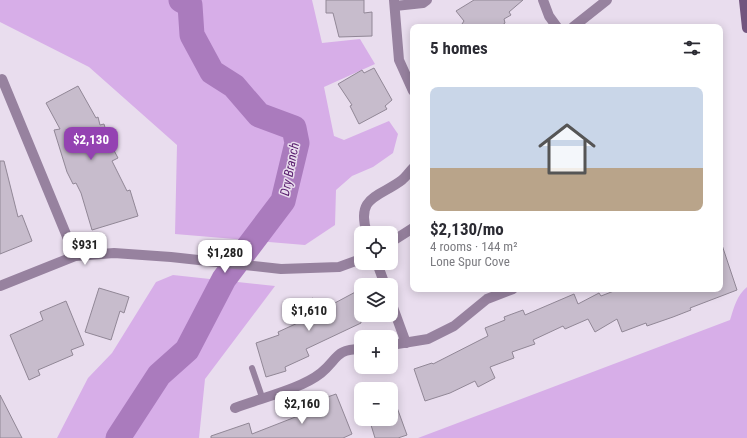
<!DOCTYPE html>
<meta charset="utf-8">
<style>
body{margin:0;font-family:"Roboto Condensed",sans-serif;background:#f7f7f7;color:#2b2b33;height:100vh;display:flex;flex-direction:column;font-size:15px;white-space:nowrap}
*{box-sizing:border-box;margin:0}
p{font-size:13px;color:#7c7c81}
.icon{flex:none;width:22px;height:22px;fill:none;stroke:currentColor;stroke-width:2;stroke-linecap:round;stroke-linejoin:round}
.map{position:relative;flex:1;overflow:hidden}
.side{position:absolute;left:410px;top:24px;width:313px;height:268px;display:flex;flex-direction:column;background:#fff;border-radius:8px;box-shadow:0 2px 10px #0003}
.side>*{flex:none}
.buttons{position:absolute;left:354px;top:226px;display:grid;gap:8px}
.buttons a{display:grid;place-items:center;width:44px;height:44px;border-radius:8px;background:#fff;box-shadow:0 2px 10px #0003;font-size:20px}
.price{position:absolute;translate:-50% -34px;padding:0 9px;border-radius:8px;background:#fff;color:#222;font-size:13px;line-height:26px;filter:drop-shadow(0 1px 2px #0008)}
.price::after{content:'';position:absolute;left:50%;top:24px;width:12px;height:9px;margin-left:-6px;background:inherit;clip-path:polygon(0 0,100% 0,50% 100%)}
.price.active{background:#9442b2;color:#fff}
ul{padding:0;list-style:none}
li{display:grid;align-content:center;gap:8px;height:212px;padding:0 20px}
li span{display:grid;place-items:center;height:124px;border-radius:8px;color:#555}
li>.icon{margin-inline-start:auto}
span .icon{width:72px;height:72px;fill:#fffc;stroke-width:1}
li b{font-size:17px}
h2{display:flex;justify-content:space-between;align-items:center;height:48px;padding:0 20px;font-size:17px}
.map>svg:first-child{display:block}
</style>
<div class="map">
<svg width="747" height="438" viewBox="0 0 747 438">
<rect width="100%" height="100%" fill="#e9ddee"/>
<g fill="#d7aee8">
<polygon points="0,0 312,0 322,43 360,39 375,64 324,87 334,136 344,140 389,121 398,134 393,153 373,167 352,176 336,190 335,225 305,245 175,234 177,145 89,67 0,22"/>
<polygon points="173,275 275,286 205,379 199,438 57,438 88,378 112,353 156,282"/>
<path d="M747,287V438H418L730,320C734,307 737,295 747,287Z"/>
</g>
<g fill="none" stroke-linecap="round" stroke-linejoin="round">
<polyline stroke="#aa7bbd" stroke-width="25" points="118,438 159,375 187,350 224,279 283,201 297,143 294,128 259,115 234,86 212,72 192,35 190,5 181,0"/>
</g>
<g fill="#c7bccc" stroke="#918796">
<polygon points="326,0 364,0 364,13 372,12 372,36 339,37 333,13 326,13"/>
<polygon points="474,0 523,0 509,12 511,15 504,19 505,23 500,27 460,27 464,21 456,11"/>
<polygon points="374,68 392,100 385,106 387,109 359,124 350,106 352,105 338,84 362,70 364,73"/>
<polygon points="78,86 96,118 98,117 100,125 104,124 109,141 118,158 112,161 127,191 130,190 138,216 92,230 81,193 76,183 73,184 67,172 54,130 60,129 46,103"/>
<polygon points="0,161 4,161 18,217 22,215 32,241 0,254"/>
<polygon points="720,245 722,245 737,290 690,308 691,310 673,317 647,326 646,323 622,332 617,319 595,332 588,319 565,329 563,326 533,340 535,344 512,352 514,358 490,367 495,378 478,387 475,381 450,393 425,401 414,369 432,363 433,364 488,336 485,328 505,320 504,317 523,310 525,315 574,294 578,304 599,293 601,296 619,289 720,289"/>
<polygon points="99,288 129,297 124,313 120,311 111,340 85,332"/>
<polygon points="361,289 361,323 306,349 309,356 285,367 286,371 266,377 256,343 279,335 278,332 302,321 296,306 313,298 318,312"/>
<polygon points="66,301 84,345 71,350 73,355 38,370 40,375 29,380 10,335 43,320 40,312"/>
<polygon points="391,391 407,435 398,438 375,438 371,425 374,424 372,419 391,419"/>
<polygon points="336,394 352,434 343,438 211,438 211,436 249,423 252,434 321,407 319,400"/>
<polygon points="0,395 22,438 0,438"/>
</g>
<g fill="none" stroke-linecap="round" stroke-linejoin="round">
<polyline stroke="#97829f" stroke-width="6" points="252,368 262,397"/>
<g stroke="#97829f" stroke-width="10">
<polyline points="394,0 399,60 413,91"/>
<polyline points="543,0 549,16 557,27"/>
<polyline points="395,6 423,3 427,0"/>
<polyline points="573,27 607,0"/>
<polyline points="2,79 75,256"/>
<path d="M367,233C355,196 380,197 402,180C406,177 409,172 413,168"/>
<polyline points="391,242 413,228"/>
<polyline points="377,263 385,285"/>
<polyline points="0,286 75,256 114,253 171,257 281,269 339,267 361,259"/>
<polyline points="391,302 406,343"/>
<polyline points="391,345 428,339 454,326 487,299 513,289"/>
<path d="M235,408C261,398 301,389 321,373C338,359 335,349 361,349"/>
</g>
<polyline stroke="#72557e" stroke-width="10" points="744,0 747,28"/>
</g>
<g text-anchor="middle" stroke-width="3" stroke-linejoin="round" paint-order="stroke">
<g font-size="13" font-style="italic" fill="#581d6d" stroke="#e9ddee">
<text transform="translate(289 169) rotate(-79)" y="5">Dry Branch</text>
</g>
</g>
</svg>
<div class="buttons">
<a><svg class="icon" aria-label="locate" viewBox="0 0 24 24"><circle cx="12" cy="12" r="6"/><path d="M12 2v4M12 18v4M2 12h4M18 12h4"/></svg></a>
<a><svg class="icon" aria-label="layers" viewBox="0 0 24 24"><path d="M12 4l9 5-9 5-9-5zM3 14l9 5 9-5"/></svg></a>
<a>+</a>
<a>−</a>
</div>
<b class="price active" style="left:91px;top:161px">$2,130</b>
<b class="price" style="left:85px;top:266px">$931</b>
<b class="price" style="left:225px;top:274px">$1,280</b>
<b class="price" style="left:309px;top:332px">$1,610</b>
<b class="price" style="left:302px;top:425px">$2,160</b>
<section class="side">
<h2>5 homes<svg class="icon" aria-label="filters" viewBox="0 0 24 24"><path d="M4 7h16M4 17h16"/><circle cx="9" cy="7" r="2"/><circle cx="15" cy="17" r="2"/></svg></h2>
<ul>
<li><span style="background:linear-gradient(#c9d6e8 65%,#b9a48a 0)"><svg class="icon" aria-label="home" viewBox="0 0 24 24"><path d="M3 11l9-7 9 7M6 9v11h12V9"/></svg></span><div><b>$2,130/mo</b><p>4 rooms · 144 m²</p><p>Lone Spur Cove</p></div></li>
</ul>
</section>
</div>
